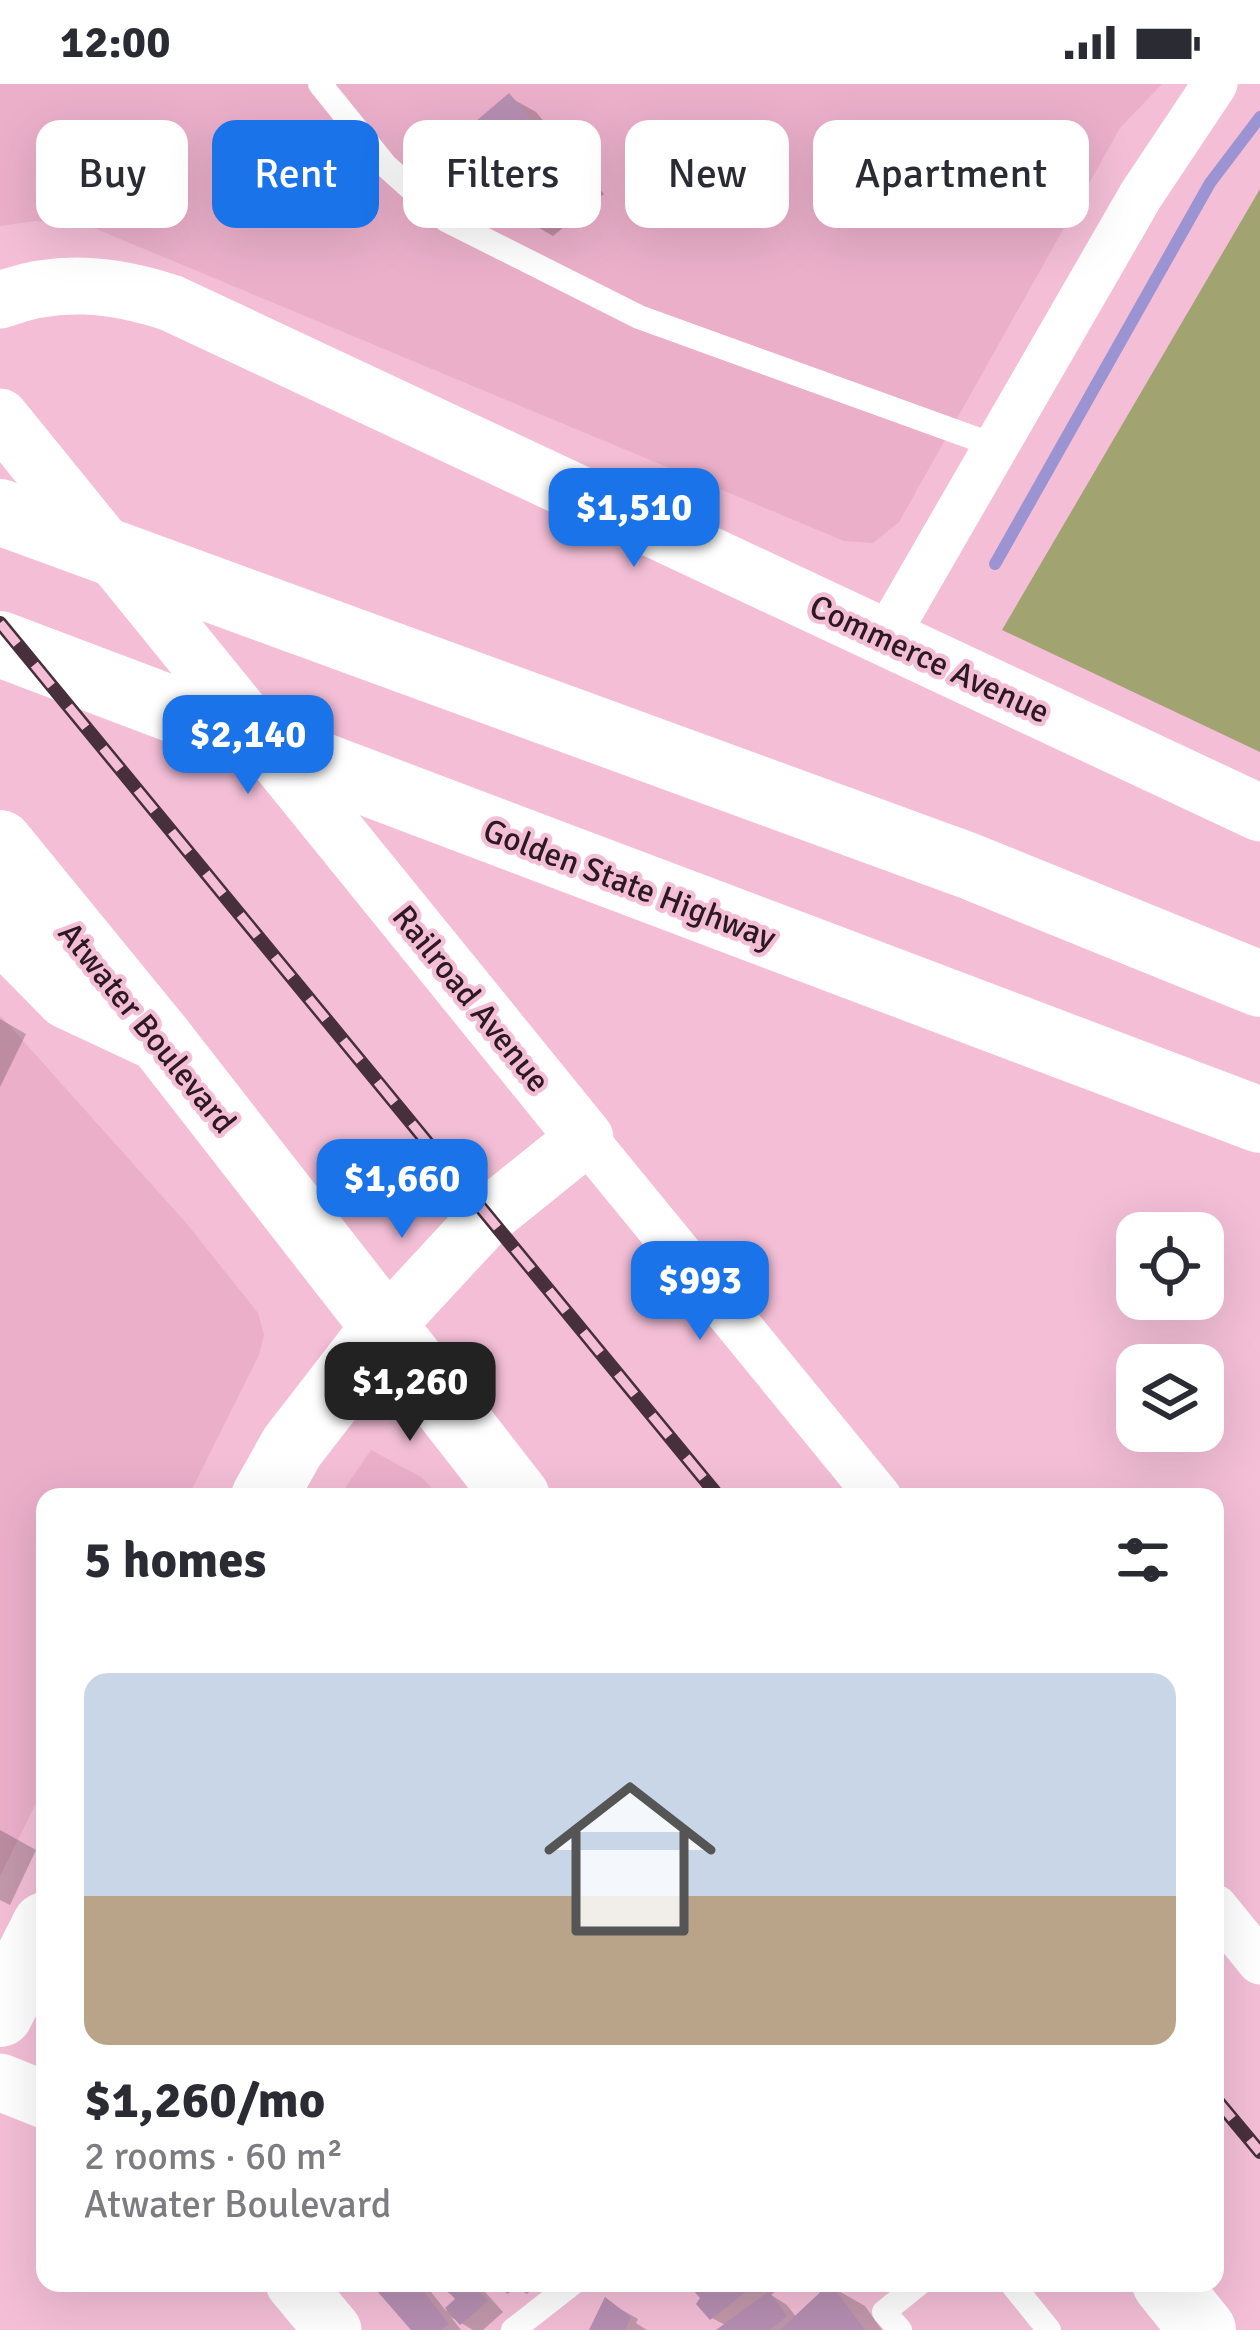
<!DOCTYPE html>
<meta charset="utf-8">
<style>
body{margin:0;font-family:Signika,sans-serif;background:#f7f7f7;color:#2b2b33;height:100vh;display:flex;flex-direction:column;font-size:45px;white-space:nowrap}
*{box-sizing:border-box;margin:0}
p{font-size:39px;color:#7c7c81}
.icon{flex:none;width:66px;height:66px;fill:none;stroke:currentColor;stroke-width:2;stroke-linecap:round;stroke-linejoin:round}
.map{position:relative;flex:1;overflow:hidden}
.side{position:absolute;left:36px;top:1404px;width:1188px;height:804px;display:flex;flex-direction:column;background:#fff;border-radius:24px;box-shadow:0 12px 48px #0002}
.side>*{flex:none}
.banner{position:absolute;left:36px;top:36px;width:1188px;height:108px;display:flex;gap:24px}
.controls{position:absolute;left:1116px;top:1128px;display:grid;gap:24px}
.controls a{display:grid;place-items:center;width:108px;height:108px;border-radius:24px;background:#fff;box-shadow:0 12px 48px #0002;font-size:60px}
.price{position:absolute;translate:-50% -102px;padding:0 27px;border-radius:24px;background:#1a73e8;color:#fff;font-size:39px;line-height:78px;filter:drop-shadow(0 3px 6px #0008)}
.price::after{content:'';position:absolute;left:50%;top:72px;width:36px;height:27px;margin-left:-18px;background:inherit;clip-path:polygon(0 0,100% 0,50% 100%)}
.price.selected{background:#222;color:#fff}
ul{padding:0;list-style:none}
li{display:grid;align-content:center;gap:24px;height:636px;padding:0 48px}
li span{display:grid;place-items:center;height:372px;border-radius:24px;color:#555}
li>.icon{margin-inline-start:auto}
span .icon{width:216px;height:216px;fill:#fffc;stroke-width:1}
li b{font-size:51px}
h2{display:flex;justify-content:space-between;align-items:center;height:144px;padding:0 48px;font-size:51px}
.chip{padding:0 42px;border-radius:24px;background:#fff;box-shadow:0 12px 48px #0002;font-size:42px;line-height:108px}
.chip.selected{background:#1a73e8;color:#fff}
.status{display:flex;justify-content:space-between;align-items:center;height:84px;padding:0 60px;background:#fff;direction:ltr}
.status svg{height:33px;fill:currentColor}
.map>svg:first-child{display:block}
</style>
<div class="status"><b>12:00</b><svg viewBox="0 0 49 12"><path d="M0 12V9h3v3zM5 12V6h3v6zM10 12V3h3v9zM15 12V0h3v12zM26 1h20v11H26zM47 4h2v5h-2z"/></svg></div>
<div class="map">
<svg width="1260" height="2246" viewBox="0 0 1260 2246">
<rect width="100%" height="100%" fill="#f3bed6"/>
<g fill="#ebafca">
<polygon points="0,0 1162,0 1120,44 899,438 873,459 844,457 94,144 36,137 0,142"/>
<polygon points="0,931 187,1140 258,1229 264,1251 259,1271 188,1413 45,1413 45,1701 0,1792"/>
<polygon points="371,1366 421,1393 441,1413 339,1413"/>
</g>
<polygon fill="#a1a370" points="1260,105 1260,668 1002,546"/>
<g fill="#0003">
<polygon points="509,13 536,28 604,110 553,152 527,137"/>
<polygon points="0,935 26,950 0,1003"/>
<polygon points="0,1746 36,1766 10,1821 0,1816"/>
<polygon points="378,2199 424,2199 446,2227 459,2216 434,2199 477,2199 503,2228 483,2246 473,2246 451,2233 461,2246 415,2246"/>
<polygon points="489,2199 539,2199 527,2210 515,2203 508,2210"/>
<polygon points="689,2199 774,2199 779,2205 771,2211 787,2221 797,2234 830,2202 865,2222 882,2246 721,2246 727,2242 712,2234 704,2214"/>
<polygon points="606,2217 638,2235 636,2239 647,2246 592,2246"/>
</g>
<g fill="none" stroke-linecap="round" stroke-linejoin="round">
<polyline stroke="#9c94d2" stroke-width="12" points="995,480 1210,99 1260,33"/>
</g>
<g fill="#b68fb2">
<polygon points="509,9 580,93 525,139 455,55"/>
<polygon points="370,2199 417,2199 449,2240 441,2246 411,2246"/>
<polygon points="441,2199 471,2199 488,2217 460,2241 445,2224 455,2215"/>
<polygon points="699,2199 757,2199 710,2236 696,2220 700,2214 692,2205"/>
<polygon points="830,2199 865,2246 780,2246"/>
<polygon points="769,2207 787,2232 770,2246 716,2246"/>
<polygon points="605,2213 631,2233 625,2246 589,2246"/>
</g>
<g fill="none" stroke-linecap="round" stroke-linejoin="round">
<g stroke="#fff" stroke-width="24">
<polyline points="320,0 386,82 446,136 639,233 996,362"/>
<polyline points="1011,2199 1049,2246"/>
<polyline points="513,2246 573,2199"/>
<polyline points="900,2246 884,2228 920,2199"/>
</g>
<g stroke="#fff" stroke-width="45">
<polyline points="886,553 1141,111 1215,0"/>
<polyline points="585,1054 879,1413"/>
<polyline points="1215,1823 1260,1878"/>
</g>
<g stroke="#fff" stroke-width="57">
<path d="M0,216C58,194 113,200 171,219L1260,729"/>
<polyline points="0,333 585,1054 487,1133 384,1244"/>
<polyline points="0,1998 45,2016"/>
<polyline points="294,2199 333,2246"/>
</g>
<g stroke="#fff" stroke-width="66">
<polyline points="0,759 160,955 517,1413"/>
<polyline points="264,1413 292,1363 384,1244"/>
<polyline points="0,1930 45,1841"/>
<polyline points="1165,2199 1203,2246"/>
</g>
<g stroke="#fff" stroke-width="66">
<polyline points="0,428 969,782 1260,900"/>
<polyline points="0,560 1260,1036"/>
<polyline points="0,843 68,912 160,955"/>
</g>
<g stroke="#47303b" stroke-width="14">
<g id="rail">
<polyline points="0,539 719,1413"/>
<polyline points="1215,2014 1260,2068"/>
</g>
</g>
<use href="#rail" stroke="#f3bed6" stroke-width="9" stroke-dasharray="27" stroke-linecap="butt"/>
</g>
<g text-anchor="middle" stroke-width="9" stroke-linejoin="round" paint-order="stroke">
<g font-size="33" fill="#2c1922" stroke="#f3bed6">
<text transform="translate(930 574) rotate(25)" y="12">Commerce Avenue</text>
<text transform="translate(630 799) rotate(21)" y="12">Golden State Highway</text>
<text transform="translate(472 914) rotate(51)" y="12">Railroad Avenue</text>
<text transform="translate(148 943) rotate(51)" y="12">Atwater Boulevard</text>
</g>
</g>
</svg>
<div class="controls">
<a><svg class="icon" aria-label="locate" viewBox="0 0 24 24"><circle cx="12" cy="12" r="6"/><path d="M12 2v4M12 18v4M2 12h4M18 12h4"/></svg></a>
<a><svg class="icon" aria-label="layers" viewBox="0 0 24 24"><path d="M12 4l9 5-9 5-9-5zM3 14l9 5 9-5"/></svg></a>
</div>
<b class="price" style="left:634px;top:486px">$1,510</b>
<b class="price" style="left:248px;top:713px">$2,140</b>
<b class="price" style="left:402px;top:1157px">$1,660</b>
<b class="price" style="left:700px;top:1259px">$993</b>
<b class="price selected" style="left:410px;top:1360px">$1,260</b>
<div class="banner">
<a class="chip">Buy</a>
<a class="chip selected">Rent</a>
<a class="chip">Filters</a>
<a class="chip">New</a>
<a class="chip">Apartment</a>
</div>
<section class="side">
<h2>5 homes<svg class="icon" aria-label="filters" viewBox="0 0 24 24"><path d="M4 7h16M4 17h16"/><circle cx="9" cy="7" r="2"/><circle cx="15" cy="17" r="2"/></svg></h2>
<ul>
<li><span style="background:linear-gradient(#c9d6e8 60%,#b9a48a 0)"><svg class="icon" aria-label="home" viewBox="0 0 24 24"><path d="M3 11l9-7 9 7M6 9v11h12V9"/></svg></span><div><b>$1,260/mo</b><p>2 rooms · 60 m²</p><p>Atwater Boulevard</p></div></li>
</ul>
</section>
</div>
